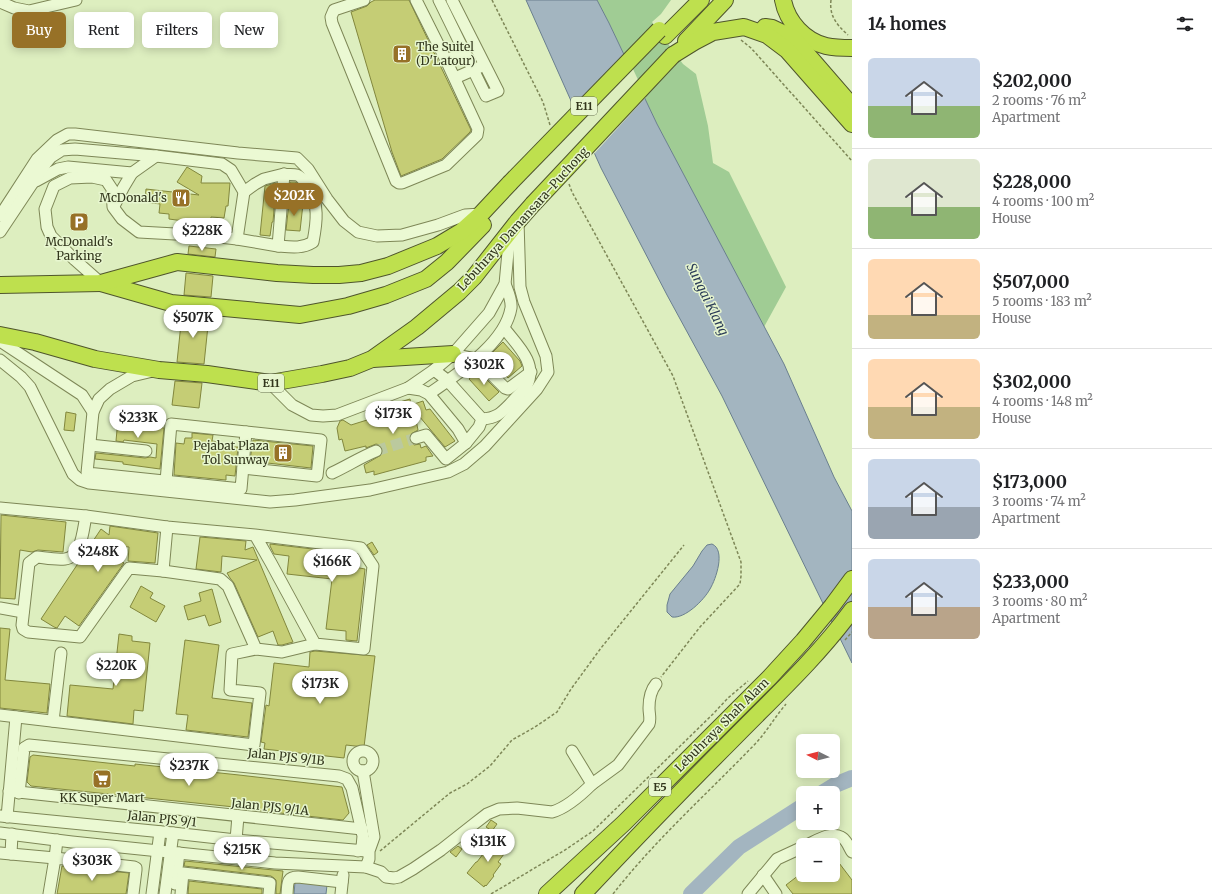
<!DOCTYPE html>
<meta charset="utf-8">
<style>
body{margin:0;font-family:Merriweather,serif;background:#f6f6f6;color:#202124;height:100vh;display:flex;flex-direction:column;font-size:15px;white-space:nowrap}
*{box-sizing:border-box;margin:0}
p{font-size:13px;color:#757577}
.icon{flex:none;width:22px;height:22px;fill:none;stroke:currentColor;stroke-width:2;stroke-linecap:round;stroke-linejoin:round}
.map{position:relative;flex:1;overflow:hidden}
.panel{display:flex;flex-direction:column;background:#fff;width:360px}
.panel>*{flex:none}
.hud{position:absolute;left:12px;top:12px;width:380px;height:36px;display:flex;gap:8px}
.needle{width:26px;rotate:276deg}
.tools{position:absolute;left:796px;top:734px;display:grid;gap:8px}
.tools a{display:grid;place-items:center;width:44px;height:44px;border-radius:6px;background:#fff;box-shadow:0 2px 10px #0003;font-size:20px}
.price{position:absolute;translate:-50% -34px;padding:0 9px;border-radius:14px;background:#fff;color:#222;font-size:13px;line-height:26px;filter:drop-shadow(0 1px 2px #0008)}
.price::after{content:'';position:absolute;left:50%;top:24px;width:12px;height:9px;margin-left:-6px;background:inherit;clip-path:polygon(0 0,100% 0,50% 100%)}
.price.on{background:#977127;color:#fff}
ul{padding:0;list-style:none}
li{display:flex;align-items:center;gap:12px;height:100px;padding:0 16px}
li+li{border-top:1px solid #e0e0e0}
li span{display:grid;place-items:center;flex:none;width:112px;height:80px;border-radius:6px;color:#555}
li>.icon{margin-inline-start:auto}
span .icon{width:48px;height:48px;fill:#fffc;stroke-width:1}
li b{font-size:17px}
h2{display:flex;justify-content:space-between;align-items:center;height:48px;padding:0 16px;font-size:17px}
.pill{padding:0 14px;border-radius:6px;background:#fff;box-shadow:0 2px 10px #0003;font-size:14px;line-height:36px}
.pill.on{background:#977127;color:#fff}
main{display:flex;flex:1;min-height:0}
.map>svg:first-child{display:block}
</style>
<main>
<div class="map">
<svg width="852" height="894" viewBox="0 0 852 894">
<rect width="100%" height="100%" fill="#ddeebf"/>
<polygon fill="#a0cc94" points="597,0 671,0 661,14 652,22 683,64 696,74 708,126 713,163 729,172 786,287 764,327 657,124 609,23"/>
<g fill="#a3b5c0" stroke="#6a7f8e">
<polygon points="526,0 597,0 609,23 657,124 784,364 834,477 852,511 852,663 722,396 667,295 601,168"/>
<path d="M712,544C726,550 716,579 710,589C704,600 685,619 672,617L667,612V605L670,594L693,566L702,551L707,545Z"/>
<polygon points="295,882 327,885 326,894 294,894"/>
</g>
<polygon fill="#ddeebf" points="626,54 646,97 593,155 573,111"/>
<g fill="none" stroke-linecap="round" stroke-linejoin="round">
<g stroke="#a3b5c0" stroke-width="16">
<polyline points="822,793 835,785 852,778"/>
<polyline points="691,894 739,847 803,806"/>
</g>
</g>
<g fill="#c5cd75" stroke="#82873d">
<polygon points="375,0 409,0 471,130 470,132 442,159 401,176 392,152 351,12 367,6 371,2"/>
<polygon points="187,167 202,176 201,183 230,183 228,206 226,206 224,218 211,217 211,222 198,221 198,223 169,219 169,214 159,213 160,204 145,202 146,189 199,195 177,182"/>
<polygon points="290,182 295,182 297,183 296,188 290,187"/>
<polygon points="275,183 276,184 273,222 272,222 270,236 260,235 265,186"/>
<polygon points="289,203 303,204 300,231 286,230"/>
<polygon points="189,246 216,249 215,257 188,254"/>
<polygon points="186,273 213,276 211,297 184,295"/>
<polygon points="182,314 209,316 204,364 177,362"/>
<polygon points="503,342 520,361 522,366 508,378 489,356"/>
<polygon points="478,371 499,392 489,401 469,379"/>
<polygon points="175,381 202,383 199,408 172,405"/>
<polygon points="410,399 411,405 423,401 426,410 430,409 455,441 445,447 414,410 418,430 411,434 409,437 409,440 414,445 420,444 421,448 426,446 433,456 426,457 426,461 374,475 374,471 366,473 364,465 381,455 383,451 382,448 380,445 376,444 366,448 366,446 345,451 342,439 339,440 337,428 340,421 343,420 351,425 367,420 366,412"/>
<polygon points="134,408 142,408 146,414 150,414 149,422 157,422 156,427 164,428 160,469 123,464 123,462 95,459 96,453 145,458 150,457 156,458 157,444 124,440 123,442 116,441 118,419 125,419 126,410 130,411"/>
<polygon points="66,412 76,414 74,431 64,430"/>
<polygon points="192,433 213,435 212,441 219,442 218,447 232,449 232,447 238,447 235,476 226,475 226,480 174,475 176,443 184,444 185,438 192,438"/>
<polygon points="253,440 313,446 311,468 250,461"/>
<polygon points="1,515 66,522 63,552 38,550 32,552 20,550 15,599 0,598"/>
<polygon points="110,526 158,533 155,563 128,561 129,547 96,544 124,563 79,626 65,616 57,628 54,627 41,619 101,529 109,535"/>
<polygon points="200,537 246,541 245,550 253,547 293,642 282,645 278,645 273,631 258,637 234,583 230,578 227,573 257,560 222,556 221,572 196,569"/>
<polygon points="372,542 378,552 374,555 367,545"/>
<polygon points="270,544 355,554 354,567 365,569 357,641 346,640 346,631 326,629 332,579 287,574 289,556 274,554 270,546"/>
<polygon points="141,586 153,593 150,598 165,606 156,622 130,607"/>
<polygon points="212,589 221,622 209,626 205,615 188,620 184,606 201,601 199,593"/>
<polygon points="0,628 10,629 5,680 50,684 47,713 0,708"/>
<polygon points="119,634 132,636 132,641 150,643 143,711 134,710 133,724 67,716 70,685 113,689"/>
<polygon points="185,640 219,645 212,698 252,703 248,737 186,730 188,715 176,714"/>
<polygon points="315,651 375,656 364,747 346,745 344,758 264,749 265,743 261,742 266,705 269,706 274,663 309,667 310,652"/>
<polygon points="33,755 135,766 135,764 239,775 342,787 349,813 343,820 244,809 244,808 31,786 27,782 30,757"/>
<polygon points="491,820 497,824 492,831 486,827"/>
<polygon points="495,838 508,847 506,850 507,850 498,862 501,864 493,875 494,876 486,886 485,885 484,887 467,873 476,862 477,862"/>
<polygon points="458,846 462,849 456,857 450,852"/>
<polygon points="833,855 852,880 852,894 793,894 786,885 799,875 833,875"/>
<polygon points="185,861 283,871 280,894 276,894 276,880 274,878 271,876 184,866"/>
<polygon points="62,866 129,873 126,894 57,894"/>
<polygon points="189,881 262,889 262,894 188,894"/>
</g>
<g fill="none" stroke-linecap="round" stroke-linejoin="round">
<polyline stroke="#bbc99e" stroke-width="11" stroke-dasharray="11 5.5" stroke-linecap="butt" points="376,451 416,438"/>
<g stroke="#7e8757" stroke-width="13">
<g id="minor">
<polyline points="364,0 334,10 331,17 332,23 396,181 399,183 402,183 446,165 477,135 478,129 446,60 416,0"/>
<polyline points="439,0 486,96 498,91 452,0"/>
<polyline points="0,2 14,8 29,11 76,0"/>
<polyline points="446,60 465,52"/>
<polyline points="455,78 480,67"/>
<polyline points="36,181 58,169 68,167 132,173"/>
<polyline points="114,206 123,188 132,173 156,156"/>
<polyline points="0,216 37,159 57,140 68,134 75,134 238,153 297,158 308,169 327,199 344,221 358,232 377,236 402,235 438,225 465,215 481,214"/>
<polyline points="0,232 46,163 51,157 62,150 75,149 156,156 222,164 231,170 244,192 237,239 211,236 139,232 122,219 113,207 112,189 106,180 92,177 70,178 54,186 45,209 47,227 51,236 75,260 101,283"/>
<polyline points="237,239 278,246 284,174 264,179 255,184 244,192"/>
<path d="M278,246C290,247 302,249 313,242C317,221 319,204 308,186C305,182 302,177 297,175C293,174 288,175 284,174"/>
<polyline points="0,341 82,395 93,412"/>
<polyline points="453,354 476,359 505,388 508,389 531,372"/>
<polyline points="0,360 21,377 30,387 73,474 80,480 89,483 270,502 295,500 370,490 448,472 464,464 485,446 537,389 548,372 546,356 524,302 520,287 518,221"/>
<polyline points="153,371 132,376 110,389 99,399 93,412 87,473 241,489 246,432"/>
<polyline points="270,383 292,405 311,415 323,416 337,415 408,388 434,370 453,354 489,313 505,284 508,252 512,230"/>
<polyline points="408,388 421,390 429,394 458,429 466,443 479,427 482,419 447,380 434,370"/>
<path d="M429,394C457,374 505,344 511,308C512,300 508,292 505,284"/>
<path d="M482,419C498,418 502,412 513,401C517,396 524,390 527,385C538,363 516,344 504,328"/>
<polyline points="416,438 426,435 446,459 466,443"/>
<polyline points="90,445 146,451"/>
<path d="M332,473C347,466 361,457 376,451"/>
<polyline points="166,481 171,424 321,440 317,476 243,468"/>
<polyline points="0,508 86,516 167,527 255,535 361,548 373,566 364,649 315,644 271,563 255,535"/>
<path d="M86,516C83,529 82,557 65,559C56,560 46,558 37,557L29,563L22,625L23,629L28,632L80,637L129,568L163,571L167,527"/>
<polyline points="163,571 220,579 228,586 256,649 282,652 315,644"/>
<polyline points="0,608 23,612"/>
<polyline points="0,715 254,745 260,693 230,690 232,654 256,649"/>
<polyline points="53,721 61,653"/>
<circle cx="363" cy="761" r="10"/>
<polyline points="363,771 374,837 369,851 369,859 366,867"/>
<path d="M592,784L618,765L649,724C651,719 649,714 649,708C649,700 651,690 656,684"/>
<polyline points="9,791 362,829"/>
<polyline points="19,793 24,748 29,745 339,776 347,779 352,788 363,836 362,847 358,851"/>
<polyline points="0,816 173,833 236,840 366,851"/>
<polyline points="7,817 16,717"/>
<path d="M0,833L72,842L275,863L366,867L381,872L386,877L394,878L399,877L413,869L441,850L474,824L487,814L499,809L517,808L552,812C566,808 582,794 592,784L572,751"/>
<polyline points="12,834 11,854 55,858 57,840"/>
<polyline points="236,840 238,816"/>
<path d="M807,845C816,841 831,831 841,837C846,839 849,847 852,852"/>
<polyline points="0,853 11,854"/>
<polyline points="763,875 776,894"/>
<polyline points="175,884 179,853"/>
<polyline points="49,894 55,858 134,867 136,868 136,870 133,894"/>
<polyline points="152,894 160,832"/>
<polyline points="165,894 173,833"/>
<polyline points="181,894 183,873 270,883 269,894"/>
<path d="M287,894C288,884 286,877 298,877L342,882"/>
<polyline points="341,894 343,875"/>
<polyline points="748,894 777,859 803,847"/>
</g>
</g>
<g stroke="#4f552c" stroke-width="18">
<g id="highway">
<path d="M783,0C787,22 805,41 826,46C835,48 843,48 852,48"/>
<polyline points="765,27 772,28 793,38 852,106"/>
<polyline points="665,36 701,0"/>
<polyline points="686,41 725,0"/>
<polyline points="673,55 694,42 713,32 744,27 767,35 787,50 852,124"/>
<polyline points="101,283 171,303 300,315 348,306 386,295 426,279 447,262 483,225"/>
<polyline points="0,285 101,283 177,262 277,273 313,275 339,275 361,273 388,266 437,246 462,231 481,214 510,183"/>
<polyline points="0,335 35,342 95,359 159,370 207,374 270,383 322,374 350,368 372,359 417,327 459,292 474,277 518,221 533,204"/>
<polyline points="373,359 453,354"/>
<polyline points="547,894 624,823 770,677 803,641 832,606 852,579"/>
<path d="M583,894C632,842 681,791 731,741C772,699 817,658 852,610"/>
</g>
</g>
<g stroke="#7e8757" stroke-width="1.5" stroke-dasharray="3 2" stroke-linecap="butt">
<polyline points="492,0 543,102 550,125"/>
<path d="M831,0C829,16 837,25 848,35"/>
<polyline points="741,40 751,48 852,161"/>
<polyline points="569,184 572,192 673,376 741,562 741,576 740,584 700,627 661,677"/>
<polyline points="845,640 852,632"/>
<polyline points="380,851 450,793 467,784 490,766 512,740 535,727 557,712 571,689 601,648 684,545"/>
<polyline points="491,894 565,850 593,831 713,714 728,698 748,681"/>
<path d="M613,894C656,839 708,793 756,743C767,731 775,717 786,704"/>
</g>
<use href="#minor" stroke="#ebf9d3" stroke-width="11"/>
<use href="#highway" stroke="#bee04e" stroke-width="16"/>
<g stroke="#4f552c" stroke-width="18" stroke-linecap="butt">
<g id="highway-bridge">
<polyline points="510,183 659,30"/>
<polyline points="533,204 673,55"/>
</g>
</g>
<use href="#highway-bridge" stroke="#bee04e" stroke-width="16"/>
</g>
<defs>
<g id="building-square" transform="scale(1)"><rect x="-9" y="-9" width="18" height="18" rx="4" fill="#977127" stroke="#e7f6cf"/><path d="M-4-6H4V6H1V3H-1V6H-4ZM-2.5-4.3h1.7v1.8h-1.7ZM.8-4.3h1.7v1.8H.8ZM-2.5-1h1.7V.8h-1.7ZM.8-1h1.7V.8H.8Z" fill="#fff"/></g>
<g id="restaurant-square" transform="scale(1)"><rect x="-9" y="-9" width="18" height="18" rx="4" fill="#977127" stroke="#e7f6cf"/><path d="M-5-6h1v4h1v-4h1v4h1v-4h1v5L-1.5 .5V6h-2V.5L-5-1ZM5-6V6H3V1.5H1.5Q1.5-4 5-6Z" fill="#fff"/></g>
<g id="parking-square" transform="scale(1)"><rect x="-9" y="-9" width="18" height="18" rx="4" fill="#977127" stroke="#e7f6cf"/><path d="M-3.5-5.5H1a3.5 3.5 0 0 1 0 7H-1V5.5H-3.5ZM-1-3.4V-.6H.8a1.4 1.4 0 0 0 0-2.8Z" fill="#fff"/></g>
<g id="supermarket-square" transform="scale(1)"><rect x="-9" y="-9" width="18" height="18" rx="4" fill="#977127" stroke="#e7f6cf"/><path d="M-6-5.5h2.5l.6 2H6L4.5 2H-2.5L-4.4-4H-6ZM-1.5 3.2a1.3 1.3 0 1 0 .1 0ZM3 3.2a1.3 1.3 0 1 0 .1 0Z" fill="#fff"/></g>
</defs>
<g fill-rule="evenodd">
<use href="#building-square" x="402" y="54"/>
<use href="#restaurant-square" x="181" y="198"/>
<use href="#parking-square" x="79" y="222"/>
<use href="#building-square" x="283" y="453"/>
<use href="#supermarket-square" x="102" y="779"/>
</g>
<g text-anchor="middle" stroke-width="3" stroke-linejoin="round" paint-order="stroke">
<g fill="#e7f6cf" stroke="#687052" stroke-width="1">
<rect x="571" y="97" width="26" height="18" rx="3"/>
<rect x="258" y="374" width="26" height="18" rx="3"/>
<rect x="649" y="778" width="22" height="18" rx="3"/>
</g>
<g font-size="11" font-weight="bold" fill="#32361c">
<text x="584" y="110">E11</text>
<text x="271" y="387">E11</text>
<text x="660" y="791">E5</text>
</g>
<g font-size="12" fill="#32361c" stroke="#e7f6cf" text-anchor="end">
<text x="416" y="51" text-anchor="start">The Suitel<tspan x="416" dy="14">(D'Latour)</tspan></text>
<text x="167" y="202">McDonald's</text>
<text x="79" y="246" text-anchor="middle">McDonald's<tspan x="79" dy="14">Parking</tspan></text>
<text x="269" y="450">Pejabat Plaza<tspan x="269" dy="14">Tol Sunway</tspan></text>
<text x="102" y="802" text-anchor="middle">KK Super Mart</text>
</g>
<g font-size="12" fill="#32361c" stroke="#e7f6cf">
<text transform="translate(523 219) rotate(-48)" y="4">Lebuhraya Damansara–Puchong</text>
<text transform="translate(722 725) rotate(-45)" y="4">Lebuhraya Shah Alam</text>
<text transform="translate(286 757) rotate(6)" y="4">Jalan PJS 9/1B</text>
<text transform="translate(270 807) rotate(6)" y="4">Jalan PJS 9/1A</text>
<text transform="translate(162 819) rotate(6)" y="4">Jalan PJS 9/1</text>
</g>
<g font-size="13" font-style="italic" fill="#2b3c57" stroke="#e7f6cf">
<text transform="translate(708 299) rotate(64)" y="5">Sungai Klang</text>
</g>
</g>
</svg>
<div class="tools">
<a><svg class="needle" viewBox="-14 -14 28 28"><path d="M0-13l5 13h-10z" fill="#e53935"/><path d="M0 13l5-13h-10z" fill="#757577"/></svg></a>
<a>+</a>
<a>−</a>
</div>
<b class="price on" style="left:294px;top:217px">$202K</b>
<b class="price" style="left:202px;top:252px">$228K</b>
<b class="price" style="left:193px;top:339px">$507K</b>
<b class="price" style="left:484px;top:386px">$302K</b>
<b class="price" style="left:393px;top:435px">$173K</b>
<b class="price" style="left:138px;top:439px">$233K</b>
<b class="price" style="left:98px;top:573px">$248K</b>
<b class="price" style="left:332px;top:583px">$166K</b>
<b class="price" style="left:116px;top:687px">$220K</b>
<b class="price" style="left:320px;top:705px">$173K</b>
<b class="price" style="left:189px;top:787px">$237K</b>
<b class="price" style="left:488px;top:863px">$131K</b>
<b class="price" style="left:242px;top:871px">$215K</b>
<b class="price" style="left:92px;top:882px">$303K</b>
<div class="hud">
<a class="pill on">Buy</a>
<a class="pill">Rent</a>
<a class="pill">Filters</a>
<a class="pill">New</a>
</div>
</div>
<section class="panel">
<h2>14 homes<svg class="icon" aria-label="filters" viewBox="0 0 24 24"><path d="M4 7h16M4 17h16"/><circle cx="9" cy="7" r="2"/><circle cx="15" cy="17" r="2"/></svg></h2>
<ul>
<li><span style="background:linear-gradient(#c9d6e8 60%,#8fb573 0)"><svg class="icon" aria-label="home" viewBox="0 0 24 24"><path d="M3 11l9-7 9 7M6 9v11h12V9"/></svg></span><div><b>$202,000</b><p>2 rooms · 76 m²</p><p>Apartment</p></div></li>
<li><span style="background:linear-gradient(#dfe7d0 60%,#8fb573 0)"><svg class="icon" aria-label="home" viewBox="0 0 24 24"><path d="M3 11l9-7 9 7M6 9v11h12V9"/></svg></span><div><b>$228,000</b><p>4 rooms · 100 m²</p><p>House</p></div></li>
<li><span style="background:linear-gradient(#ffd9b3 70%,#c2b280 0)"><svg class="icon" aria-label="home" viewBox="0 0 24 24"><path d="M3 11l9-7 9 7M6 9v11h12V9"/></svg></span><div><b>$507,000</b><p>5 rooms · 183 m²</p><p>House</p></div></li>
<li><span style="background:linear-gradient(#ffd9b3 60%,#c2b280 0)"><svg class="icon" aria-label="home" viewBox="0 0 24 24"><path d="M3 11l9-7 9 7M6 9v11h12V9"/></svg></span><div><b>$302,000</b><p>4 rooms · 148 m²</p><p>House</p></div></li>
<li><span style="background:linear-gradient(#c9d6e8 60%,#9aa5b1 0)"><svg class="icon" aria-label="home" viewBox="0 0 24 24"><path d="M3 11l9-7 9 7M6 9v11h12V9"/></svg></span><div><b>$173,000</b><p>3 rooms · 74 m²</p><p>Apartment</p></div></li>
<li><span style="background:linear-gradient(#c9d6e8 60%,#b9a48a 0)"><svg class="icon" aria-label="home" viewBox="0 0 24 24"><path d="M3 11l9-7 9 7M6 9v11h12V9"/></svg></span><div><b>$233,000</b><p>3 rooms · 80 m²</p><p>Apartment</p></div></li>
</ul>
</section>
</main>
